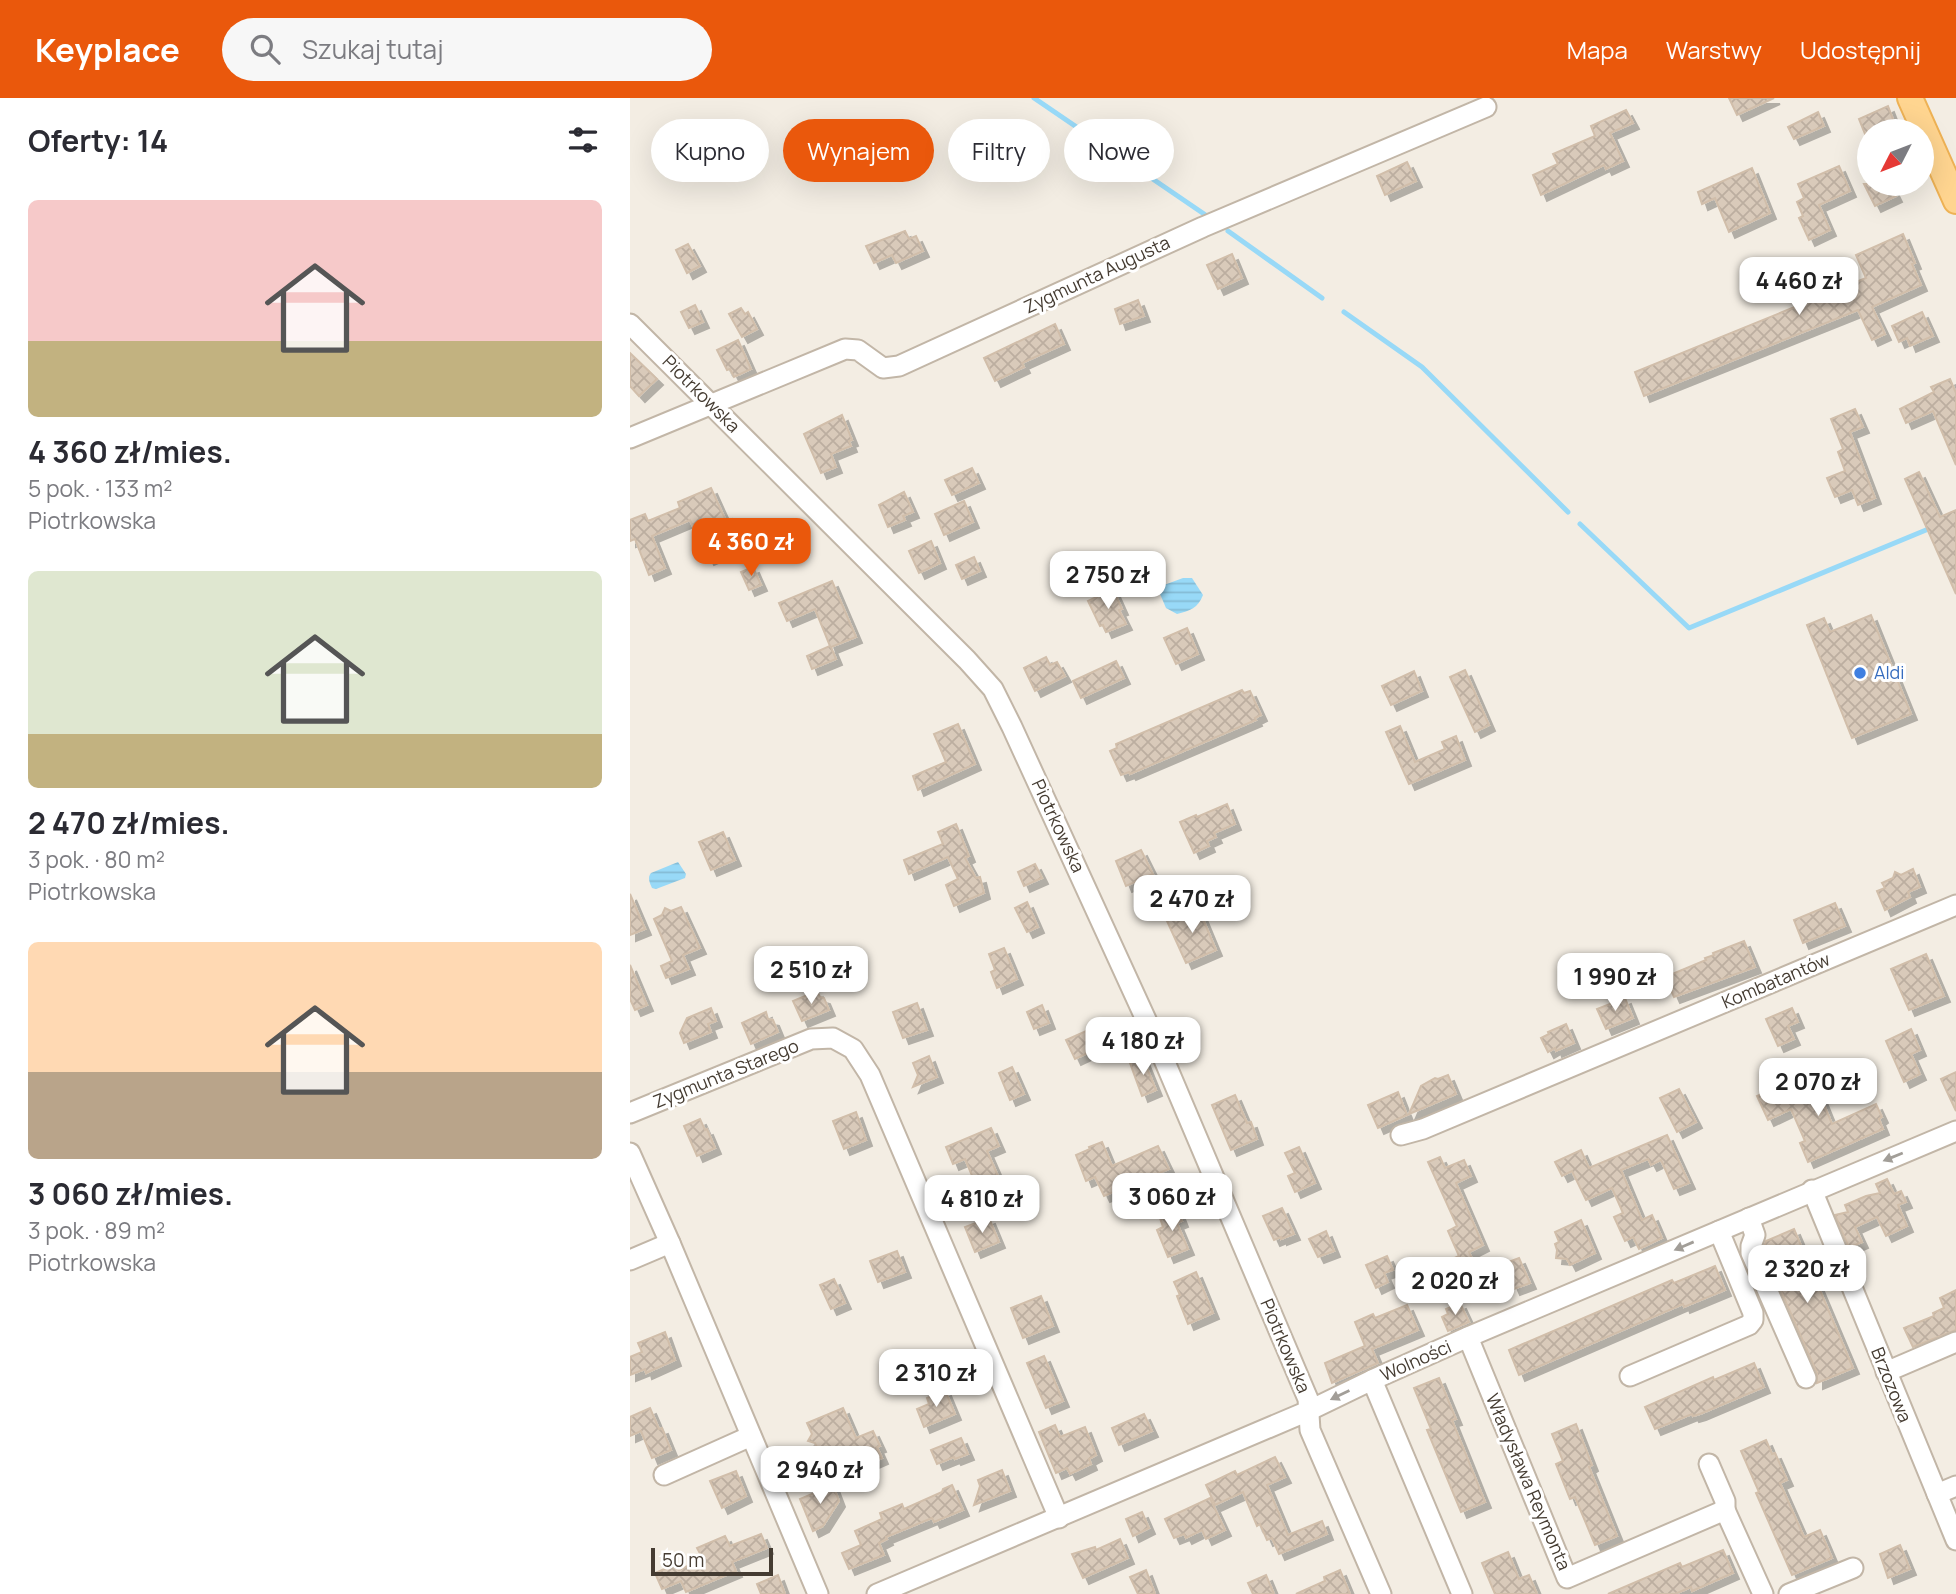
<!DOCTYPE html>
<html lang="pl">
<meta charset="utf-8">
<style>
body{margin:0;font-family:Manrope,sans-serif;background:#f7f7f7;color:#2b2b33;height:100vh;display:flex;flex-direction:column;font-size:26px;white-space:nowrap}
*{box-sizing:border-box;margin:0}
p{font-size:23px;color:#7c7c81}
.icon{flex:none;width:38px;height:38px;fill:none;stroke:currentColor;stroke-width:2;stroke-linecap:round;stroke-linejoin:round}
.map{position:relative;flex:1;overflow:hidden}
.sheet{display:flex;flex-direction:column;background:#fff;width:630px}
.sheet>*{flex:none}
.hud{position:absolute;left:21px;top:21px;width:665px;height:63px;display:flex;gap:14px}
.needle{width:46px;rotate:228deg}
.tools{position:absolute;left:1227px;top:21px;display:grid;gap:14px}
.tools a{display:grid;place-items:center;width:77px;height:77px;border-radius:50%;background:#fff;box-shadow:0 7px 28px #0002;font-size:35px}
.scale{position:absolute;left:21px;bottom:18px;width:122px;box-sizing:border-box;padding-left:7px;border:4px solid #453c32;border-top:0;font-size:19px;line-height:24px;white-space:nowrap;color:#453c32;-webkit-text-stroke:5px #fff;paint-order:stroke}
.price{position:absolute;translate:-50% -60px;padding:0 16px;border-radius:14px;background:#fff;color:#222;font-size:23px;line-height:46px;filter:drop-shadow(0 2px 4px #0008)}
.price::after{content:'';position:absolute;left:50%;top:42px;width:21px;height:16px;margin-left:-10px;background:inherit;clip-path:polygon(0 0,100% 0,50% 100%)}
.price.selected{background:#ea580c;color:#fff}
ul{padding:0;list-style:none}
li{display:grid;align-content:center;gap:14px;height:371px;padding:0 28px}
li span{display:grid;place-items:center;height:217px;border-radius:10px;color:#555}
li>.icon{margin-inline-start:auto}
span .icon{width:126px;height:126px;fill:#fffc;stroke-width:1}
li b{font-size:30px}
h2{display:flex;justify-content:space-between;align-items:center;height:84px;padding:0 28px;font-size:30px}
.tag{padding:0 24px;border-radius:32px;background:#fff;box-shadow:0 7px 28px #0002;font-size:24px;line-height:63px}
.tag.selected{background:#ea580c;color:#fff}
header{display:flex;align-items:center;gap:42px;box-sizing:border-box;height:98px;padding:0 35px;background:#ea580c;color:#fff}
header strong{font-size:33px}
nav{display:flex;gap:38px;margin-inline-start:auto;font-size:24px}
.search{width:490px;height:63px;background:#f7f7f7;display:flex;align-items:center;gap:18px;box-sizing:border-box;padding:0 24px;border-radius:38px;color:#7c7c81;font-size:26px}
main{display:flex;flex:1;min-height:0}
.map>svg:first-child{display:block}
</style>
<header>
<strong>Keyplace</strong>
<div class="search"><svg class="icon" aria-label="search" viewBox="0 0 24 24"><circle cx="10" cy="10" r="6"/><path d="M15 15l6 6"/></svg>Szukaj tutaj</div>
<nav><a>Mapa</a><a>Warstwy</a><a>Udostępnij</a></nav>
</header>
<main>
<section class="sheet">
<h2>Oferty: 14<svg class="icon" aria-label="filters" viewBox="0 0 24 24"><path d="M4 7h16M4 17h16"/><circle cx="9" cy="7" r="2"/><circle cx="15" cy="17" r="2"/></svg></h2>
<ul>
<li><span style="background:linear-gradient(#f6c9c9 65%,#c2b280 0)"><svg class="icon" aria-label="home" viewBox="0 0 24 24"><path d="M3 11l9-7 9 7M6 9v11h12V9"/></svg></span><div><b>4 360 zł/mies.</b><p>5 pok. · 133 m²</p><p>Piotrkowska</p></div></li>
<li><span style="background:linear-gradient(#dfe7d0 75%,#c2b280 0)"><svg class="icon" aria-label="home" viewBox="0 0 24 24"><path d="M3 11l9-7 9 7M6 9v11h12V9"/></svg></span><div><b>2 470 zł/mies.</b><p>3 pok. · 80 m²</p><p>Piotrkowska</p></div></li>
<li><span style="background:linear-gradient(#ffd9b3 60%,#b9a48a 0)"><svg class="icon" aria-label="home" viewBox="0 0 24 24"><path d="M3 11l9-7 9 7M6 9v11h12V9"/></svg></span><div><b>3 060 zł/mies.</b><p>3 pok. · 89 m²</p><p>Piotrkowska</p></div></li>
</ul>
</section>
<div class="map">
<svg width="1326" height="1496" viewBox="0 0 1326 1496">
<defs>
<pattern id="water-rules" width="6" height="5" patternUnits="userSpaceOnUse" patternTransform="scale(1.75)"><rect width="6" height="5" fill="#98d9f7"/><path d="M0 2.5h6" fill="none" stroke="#84bbd4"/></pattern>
<pattern id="building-cross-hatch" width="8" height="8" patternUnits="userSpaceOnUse" patternTransform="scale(1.75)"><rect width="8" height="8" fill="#d9caba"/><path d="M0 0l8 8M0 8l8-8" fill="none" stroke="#bcaea0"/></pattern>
<filter id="shadow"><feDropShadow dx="6" dy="6" stdDeviation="0" flood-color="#0004"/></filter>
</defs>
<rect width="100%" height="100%" fill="#f3ede3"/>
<g fill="url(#water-rules)">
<path d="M553,480H562L573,497C568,510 560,513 547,516L536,510L530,496L534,487Z"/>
<path d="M48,764L56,776L55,780L26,791L22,790C20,786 17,779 21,775Z"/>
</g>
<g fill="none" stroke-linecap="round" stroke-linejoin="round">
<g stroke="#98d9f7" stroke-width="5">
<polyline points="404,0 577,118"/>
<polyline points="598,133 692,200"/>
<polyline points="714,214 792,269 938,414"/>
<polyline points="950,426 1059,530 1296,432"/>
</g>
</g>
<g fill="url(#building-cross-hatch)" stroke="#d1beaa" stroke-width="2" filter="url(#shadow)">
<polygon points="1099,0 1144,0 1107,17"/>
<polygon points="1258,8 1264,24 1235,36 1229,21"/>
<polygon points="996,12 1003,25 980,35 993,63 976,71 974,67 911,97 903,77 928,66 923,56 965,38 961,28"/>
<polygon points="1188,14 1194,28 1164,41 1158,29"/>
<polygon points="777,64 786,83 755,97 747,78"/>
<polygon points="1209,68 1220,93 1189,107 1200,132 1179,142 1169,120 1173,118 1167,104 1174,100 1168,86"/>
<polygon points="1122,70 1140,115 1099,134 1085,100 1072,106 1068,94"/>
<polygon points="1234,86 1260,86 1266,98 1245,108"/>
<polygon points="275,133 279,141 286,138 293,153 266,165 262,157 244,165 236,148"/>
<polygon points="1273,136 1285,165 1282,166 1291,187 1242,209 1255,236 1242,242 1228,212 1014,298 1005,274 1236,180 1226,157"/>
<polygon points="58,146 70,168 57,175 46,152"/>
<polygon points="602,156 612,180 588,191 577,167"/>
<polygon points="508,202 514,218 490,226 485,211"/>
<polygon points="65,207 73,224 59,230 51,214"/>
<polygon points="111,210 115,216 118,214 127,231 112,239 99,216"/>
<polygon points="1292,214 1303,238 1280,248 1277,240 1269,244 1262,228"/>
<polygon points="425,226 434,246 392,265 394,269 365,283 354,260"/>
<polygon points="108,242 121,271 104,279 100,271 97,272 87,252"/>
<polygon points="0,255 27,281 9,298 0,288"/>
<polygon points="1320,281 1326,295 1326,367 1303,313 1276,325 1270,311 1304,294 1301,289"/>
<polygon points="1225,311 1233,329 1220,334 1245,400 1228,407 1222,392 1205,399 1197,380 1215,373 1208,354 1213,351 1201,321"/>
<polygon points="212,317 222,342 219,343 221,348 201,356 206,369 191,375 174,336"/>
<polygon points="342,370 349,385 322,397 315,382"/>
<polygon points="1289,374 1310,419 1326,412 1326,496 1275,381"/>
<polygon points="81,390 96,423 102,421 113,446 78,461 60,422 22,438 35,470 19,477 5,441 0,443 0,422 15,416 18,423 50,410 48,404"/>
<polygon points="274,394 283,414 273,418 275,422 258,429 249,407"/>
<polygon points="334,403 343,424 314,437 305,416"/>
<polygon points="301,443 310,465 289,475 279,453"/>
<polygon points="344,459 350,473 332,481 326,467"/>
<polygon points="123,469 131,487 119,492 111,474"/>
<polygon points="202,483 226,539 201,549 206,561 182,571 177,558 200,548 185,511 157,523 149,505"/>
<polygon points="483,491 492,511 489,512 496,526 476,534 473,527 470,528 458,503"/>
<polygon points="1241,517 1281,616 1222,640 1177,527 1194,520 1200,534"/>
<polygon points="557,530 568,556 546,566 534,540"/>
<polygon points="416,559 420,567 427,564 435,578 405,593 394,570"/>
<polygon points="486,563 494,580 451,600 443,583"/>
<polygon points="835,572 859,627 845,634 820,579"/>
<polygon points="784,573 792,593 761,607 752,588"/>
<polygon points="612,592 614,595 620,593 631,617 625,620 626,622 500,676 499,674 491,677 480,653 487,650 486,646"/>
<polygon points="328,626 345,666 288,692 283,678 316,664 304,636"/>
<polygon points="770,628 785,664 815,651 812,644 826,638 835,662 779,686 756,634"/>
<polygon points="597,706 605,726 584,735 586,739 577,743 579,748 564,755 550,724 566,717 567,719"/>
<polygon points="326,726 339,758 335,760 346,780 350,779 354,795 324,808 316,787 328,781 318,759 279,776 274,762 313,746 308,734"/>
<polygon points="93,734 105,762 81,772 69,744"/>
<polygon points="511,752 523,776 496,788 486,763"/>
<polygon points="405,766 412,780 394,788 388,774"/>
<polygon points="1283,771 1290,789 1278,794 1280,799 1255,812 1247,793 1255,790 1252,785 1263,780 1265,774 1271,777"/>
<polygon points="0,796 15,831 0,837"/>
<polygon points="397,804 408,829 397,834 385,810"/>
<polygon points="1205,805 1215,828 1173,845 1164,822"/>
<polygon points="51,809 70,850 53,857 59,871 36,880 31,868 42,863 24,821 32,817 35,810 41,813"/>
<polygon points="568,809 586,852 556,865 537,823"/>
<polygon points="1114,843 1125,869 1044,899 1035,879 1076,862 1075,860 1084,857 1083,855"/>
<polygon points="374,850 387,881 367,890 361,874 365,872 359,856"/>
<polygon points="1296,856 1314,898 1279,912 1261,871"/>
<polygon points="0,867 17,907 5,912 0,901"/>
<polygon points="187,893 190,899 194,900 199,912 172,923 163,903"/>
<polygon points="995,900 1003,920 976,931 967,911"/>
<polygon points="287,905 297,932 273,940 263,914"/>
<polygon points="412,907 419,925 404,931 397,914"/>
<polygon points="81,910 86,923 78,926 81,934 54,945 50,935 57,920"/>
<polygon points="1162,910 1168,924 1158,928 1164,941 1148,948 1136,921"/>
<polygon points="136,914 138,921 143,922 148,934 121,946 112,925"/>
<polygon points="474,925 480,939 477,940 479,945 445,961 436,942"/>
<polygon points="936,926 944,945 926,953 925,950 918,954 911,940 919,936 918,934"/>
<polygon points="1281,931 1290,952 1281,956 1290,976 1274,984 1256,943"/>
<polygon points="299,958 307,979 283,989 288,977 283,965"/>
<polygon points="513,960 526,992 512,998 500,965"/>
<polygon points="382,969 394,996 380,1002 369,975"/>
<polygon points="1326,974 1326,1013 1311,981"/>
<polygon points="1181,975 1202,1026 1246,1006 1252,1019 1249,1021 1253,1031 1178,1064 1170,1045 1175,1043 1161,1011 1138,1022 1127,998"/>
<polygon points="818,977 826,996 779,1016 791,988 805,980 808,981"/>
<polygon points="1049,991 1066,1024 1047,1034 1030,1000"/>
<polygon points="768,994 777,1017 748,1030 738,1007"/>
<polygon points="605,997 617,1025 621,1024 627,1041 601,1052 582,1007"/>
<polygon points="226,1014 236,1042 214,1051 203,1023"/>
<polygon points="70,1021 75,1032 77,1031 85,1050 67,1058 54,1028"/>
<polygon points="361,1030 369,1048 357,1053 368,1078 346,1087 335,1061 323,1066 316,1049"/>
<polygon points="1037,1037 1059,1085 1044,1091 1031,1062 1021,1067 1018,1061 991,1072 1012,1122 1022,1117 1032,1140 1009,1151 1003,1139 995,1143 984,1119 993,1115 982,1090 956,1102 942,1073 932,1078 925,1064 951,1052 959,1070"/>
<polygon points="472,1044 482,1068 528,1048 539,1071 474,1098 465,1079 456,1083 446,1057 460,1051 459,1049"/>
<polygon points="669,1049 685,1085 665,1094 658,1078 665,1075 655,1055"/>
<polygon points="810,1059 815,1070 834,1062 841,1078 826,1085 853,1147 839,1154 853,1186 834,1194 820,1162 829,1158 818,1133 827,1128 798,1064"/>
<polygon points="1257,1081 1264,1096 1271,1093 1276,1104 1268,1107 1277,1128 1256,1138 1247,1119 1225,1129 1232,1144 1219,1150 1205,1117 1218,1114 1215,1107 1236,1098 1250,1095 1246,1086"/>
<polygon points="547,1110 552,1123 547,1125 558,1151 538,1159 527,1132 533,1129 529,1117"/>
<polygon points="652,1110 664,1136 651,1141 651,1139 644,1142 633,1118"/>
<polygon points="359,1120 369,1144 345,1154 335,1129"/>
<polygon points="951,1122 965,1155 940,1167 937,1161 926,1160 927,1152 925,1146 929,1144 925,1134"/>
<polygon points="1164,1131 1223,1270 1187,1285 1187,1275 1133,1152 1136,1143"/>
<polygon points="696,1133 704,1153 688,1159 679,1141"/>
<polygon points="267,1153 275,1174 248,1184 240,1163"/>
<polygon points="757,1158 763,1172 754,1175 758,1184 746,1190 736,1167"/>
<polygon points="889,1160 900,1185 884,1191 873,1166"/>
<polygon points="1085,1168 1095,1192 1054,1209 1053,1206 889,1277 879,1252 1042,1182 1044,1185"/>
<polygon points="566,1174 583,1215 558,1226 547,1198 550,1197 544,1184"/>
<polygon points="204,1181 215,1205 201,1211 190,1187"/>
<polygon points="1326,1192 1326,1232 1283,1249 1274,1230 1304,1218 1303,1215 1314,1210 1310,1200"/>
<polygon points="411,1198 423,1228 393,1240 381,1210"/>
<polygon points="830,1205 839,1224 818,1233 812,1219 818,1216 816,1211"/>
<polygon points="777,1207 788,1232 742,1251 748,1265 702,1285 695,1265 735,1248 725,1224 743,1216 745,1220"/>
<polygon points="35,1234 45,1262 16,1275 15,1271 0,1277 0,1259 12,1254 8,1245"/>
<polygon points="414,1258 433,1303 416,1310 397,1265"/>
<polygon points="1124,1265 1134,1289 1070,1316 1063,1318 1062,1316 1025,1331 1015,1309 1083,1279 1084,1282"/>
<polygon points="809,1280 826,1321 822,1322 855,1404 831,1414 797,1332 801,1331 784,1290"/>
<polygon points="315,1292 325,1316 294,1329 287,1311 299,1306 297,1300"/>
<polygon points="20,1310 29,1331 32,1330 41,1352 22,1360 11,1333 0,1338 0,1319"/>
<polygon points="213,1310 226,1340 243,1333 250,1348 247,1349 252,1360 211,1378 199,1350 189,1354 185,1345 178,1343 182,1336 177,1325"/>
<polygon points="514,1316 522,1333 489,1347 482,1330"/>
<polygon points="946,1326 962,1367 959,1369 987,1438 965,1447 945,1399 940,1401 926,1366 933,1363 922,1336"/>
<polygon points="425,1327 430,1339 455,1329 466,1357 459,1361 461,1366 440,1376 437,1370 426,1375 409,1334"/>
<polygon points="331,1340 338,1356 325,1361 324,1359 307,1366 301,1352"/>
<polygon points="1136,1342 1142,1356 1145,1355 1157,1382 1150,1385 1174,1439 1190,1432 1202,1460 1162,1477 1126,1395 1129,1394 1111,1353"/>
<polygon points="645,1359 655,1379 637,1387 658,1437 692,1423 697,1436 649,1456 642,1440 637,1442 630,1426 627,1428 613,1394 585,1407 576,1387 605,1373 607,1377"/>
<polygon points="372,1372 380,1393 344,1407 350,1388 348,1382"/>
<polygon points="106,1373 116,1398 92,1410 80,1383"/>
<polygon points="203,1387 209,1403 193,1428 183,1433 170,1401"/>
<polygon points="322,1387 333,1412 304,1424 302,1420 256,1439 257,1441 249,1445 254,1457 219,1471 212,1455 231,1447 225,1433 252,1421 250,1415 272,1406 274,1411 312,1394 313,1391"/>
<polygon points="580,1400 595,1432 576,1441 572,1432 556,1440 554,1436 544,1440 535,1421"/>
<polygon points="512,1414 519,1430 503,1438 496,1421"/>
<polygon points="131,1436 137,1450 102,1464 106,1473 56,1494 51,1483 32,1491 25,1475 46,1466 49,1472 73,1461 67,1450 95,1438 100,1448"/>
<polygon points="490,1441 498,1460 453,1480 442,1456 465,1449 466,1452"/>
<polygon points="1270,1447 1280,1471 1258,1480 1250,1456"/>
<polygon points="1093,1452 1103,1475 1062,1493 1061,1489 1045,1496 978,1496 1050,1465 1052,1469"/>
<polygon points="878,1454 889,1481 899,1477 907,1496 865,1496 852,1465"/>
<polygon points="516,1472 525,1496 508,1496 500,1479"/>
<polygon points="710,1472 720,1496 666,1496 695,1483 694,1479"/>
<polygon points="148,1477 155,1496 131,1496 127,1486"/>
<polygon points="636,1477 644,1496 623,1496 618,1485"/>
</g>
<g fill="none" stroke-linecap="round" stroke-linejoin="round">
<g stroke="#c2b6a7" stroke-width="23">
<g id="minor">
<polyline points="0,226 337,562 363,591 382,629 529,950 672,1287 678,1301 680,1332 751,1496"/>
<polyline points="0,340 215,251 228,252 253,270 269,268 573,129 856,9"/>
<polyline points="0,1015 181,941 203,940 223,951 240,977 429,1420"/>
<polyline points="771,1037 793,1031 1326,807"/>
<polyline points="0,1055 40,1145 188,1496"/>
<polyline points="1182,1092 1326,1442"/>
<polyline points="1119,1120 1125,1137 1121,1148 1121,1155 1176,1280"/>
<polyline points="0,1162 40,1145"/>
<polyline points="838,1239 937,1480 1095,1412 1133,1496"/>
<polyline points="1256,1274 1326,1244"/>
<polyline points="1000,1278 1119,1227 1123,1222 1123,1215 1089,1133"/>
<polyline points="742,1282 832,1496"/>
<polyline points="1079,1366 1095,1403 1095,1412"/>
<polyline points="34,1377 121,1338"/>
<polyline points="1307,1396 1326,1388"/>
<polyline points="247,1496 678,1313 742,1282 838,1239 1326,1033"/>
<polyline points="1159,1496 1223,1470"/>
</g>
</g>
<g stroke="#eeb255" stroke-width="28">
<polyline id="major" points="1280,0 1326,103"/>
</g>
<use href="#minor" stroke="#fff" stroke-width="19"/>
<use href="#major" stroke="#ffd590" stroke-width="24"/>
</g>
<defs><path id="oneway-solid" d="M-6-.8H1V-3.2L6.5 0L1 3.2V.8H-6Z" transform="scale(1.75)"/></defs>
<g fill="#a29e98">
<use href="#oneway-solid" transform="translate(1263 1059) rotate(158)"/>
<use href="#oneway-solid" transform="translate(1054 1148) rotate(157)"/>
<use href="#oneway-solid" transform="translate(710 1297) rotate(154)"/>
</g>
<circle fill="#3f7fe0" stroke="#fff" stroke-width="2.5" cx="1230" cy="575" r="7"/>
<g text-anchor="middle" stroke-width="6" stroke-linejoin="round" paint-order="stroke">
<g font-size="18" fill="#453c32" stroke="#fff">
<text transform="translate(467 177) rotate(-25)" y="6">Zygmunta Augusta</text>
<text transform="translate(71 296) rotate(45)" y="6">Piotrkowska</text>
<text transform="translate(428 728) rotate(65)" y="6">Piotrkowska</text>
<text transform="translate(1146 883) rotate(-23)" y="6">Kombatantów</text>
<text transform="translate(96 976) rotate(-22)" y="6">Zygmunta Starego</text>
<text transform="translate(655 1248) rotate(67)" y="6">Piotrkowska</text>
<text transform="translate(786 1263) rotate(-24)" y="6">Wolności</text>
<text transform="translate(1261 1287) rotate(68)" y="6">Brzozowa</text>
<text transform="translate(898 1384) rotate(67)" y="6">Władysława Reymonta</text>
</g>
<g font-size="18" fill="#366cbe" stroke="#fff" text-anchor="start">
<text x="1244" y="581">Aldi</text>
</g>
</g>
</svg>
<div class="tools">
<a><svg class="needle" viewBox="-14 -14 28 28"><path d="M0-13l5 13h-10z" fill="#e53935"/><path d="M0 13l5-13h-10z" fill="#7c7c81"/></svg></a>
</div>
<div class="scale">50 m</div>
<b class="price" style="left:1169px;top:219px">4 460 zł</b>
<b class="price selected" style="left:121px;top:480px">4 360 zł</b>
<b class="price" style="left:478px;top:513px">2 750 zł</b>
<b class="price" style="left:562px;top:837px">2 470 zł</b>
<b class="price" style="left:181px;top:908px">2 510 zł</b>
<b class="price" style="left:985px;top:915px">1 990 zł</b>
<b class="price" style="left:513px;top:979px">4 180 zł</b>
<b class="price" style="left:1188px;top:1020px">2 070 zł</b>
<b class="price" style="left:542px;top:1135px">3 060 zł</b>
<b class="price" style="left:352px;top:1137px">4 810 zł</b>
<b class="price" style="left:1177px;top:1207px">2 320 zł</b>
<b class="price" style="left:825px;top:1219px">2 020 zł</b>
<b class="price" style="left:306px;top:1311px">2 310 zł</b>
<b class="price" style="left:190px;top:1408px">2 940 zł</b>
<div class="hud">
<a class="tag">Kupno</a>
<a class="tag selected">Wynajem</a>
<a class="tag">Filtry</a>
<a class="tag">Nowe</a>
</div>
</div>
</main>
